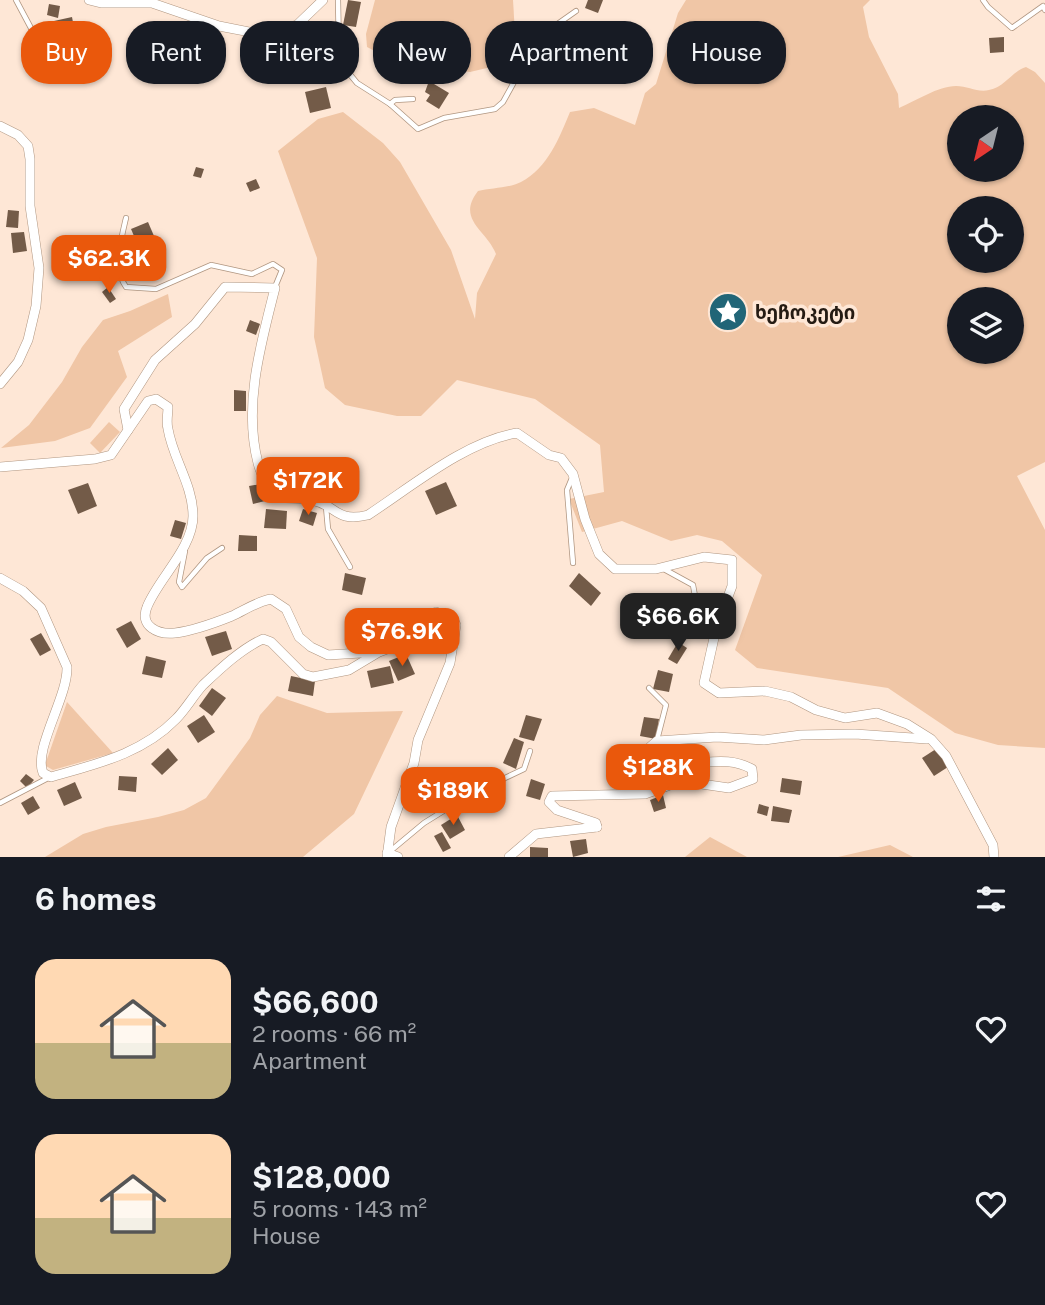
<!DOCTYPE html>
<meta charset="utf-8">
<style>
body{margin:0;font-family:"Public Sans","Noto Sans Georgian",sans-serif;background:#20242c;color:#f1f3f6;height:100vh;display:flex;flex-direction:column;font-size:26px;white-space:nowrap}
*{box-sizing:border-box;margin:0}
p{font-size:23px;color:#9ea1a6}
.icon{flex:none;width:38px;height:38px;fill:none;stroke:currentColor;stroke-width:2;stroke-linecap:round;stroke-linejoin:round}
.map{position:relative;height:857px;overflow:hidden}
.panel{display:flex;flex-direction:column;background:#171b24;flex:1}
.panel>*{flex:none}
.guide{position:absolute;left:21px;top:21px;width:1004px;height:63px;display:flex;gap:14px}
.needle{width:46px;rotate:215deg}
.controls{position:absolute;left:947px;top:105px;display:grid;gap:14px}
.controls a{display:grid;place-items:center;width:77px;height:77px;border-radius:50%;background:#171b24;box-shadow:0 2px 5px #0004;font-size:35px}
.price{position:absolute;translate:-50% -60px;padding:0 16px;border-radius:14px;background:#ea580c;color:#fff;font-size:23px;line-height:46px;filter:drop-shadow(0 2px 4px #0008)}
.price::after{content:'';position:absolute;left:50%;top:42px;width:21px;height:16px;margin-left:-10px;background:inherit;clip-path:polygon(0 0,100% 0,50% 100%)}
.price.selected{background:#222;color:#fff}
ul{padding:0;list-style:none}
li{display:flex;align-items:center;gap:21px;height:175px;padding:0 35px}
li span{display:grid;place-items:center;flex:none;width:196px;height:140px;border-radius:21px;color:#555}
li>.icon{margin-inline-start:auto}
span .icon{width:84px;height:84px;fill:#fffc;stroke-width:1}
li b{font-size:30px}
h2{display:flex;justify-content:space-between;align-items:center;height:84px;padding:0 35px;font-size:30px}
.pill{padding:0 24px;border-radius:28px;background:#171b24;box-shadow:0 2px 5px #0004;font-size:24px;line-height:63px}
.pill.selected{background:#ea580c;color:#fff}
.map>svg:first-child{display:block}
</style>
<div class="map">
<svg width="1045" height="857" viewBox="0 0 1045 857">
<rect width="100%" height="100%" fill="#fee7d6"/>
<g fill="#f0c6a6" fill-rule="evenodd">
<polygon points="375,0 513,0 516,50 508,63 470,72 392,60 367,47 366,34"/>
<path d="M686,0H870L863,7L869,37L898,94L899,108C916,101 938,86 956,86C968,86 978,93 989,90C1005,87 1011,72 1026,67L1035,72L1045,83V462L1017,476L1045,530V748L998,745L955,733L888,688L757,668L735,650L762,575L722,541L697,535L671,541L622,521L582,532L569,499L604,492L600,445L535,399L457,380L421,416H397L345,405L325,388L314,337L317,258L278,151L318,119L343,112L383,143L400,162L451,250L475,319L477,293L496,254C486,229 456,220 478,191C491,188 510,188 521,182C548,168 559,138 570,112L594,108L635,125L645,93L656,84L678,13ZM959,117H1012V170H959ZM959,208H1012V261H959ZM959,299H1012V352H959Z"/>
<polygon points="168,294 172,317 118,351 127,377 90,428 55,441 1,448 29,425 62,382 82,347 103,320 130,311"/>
<polygon points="109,422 120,432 100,453 90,443"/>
<polygon points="277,696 327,713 403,711 354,814 303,857 45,857 83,834 106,827 158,817 184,810 206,798 250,738 260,715"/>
<polygon points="67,702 113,753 53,770 46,766 46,762"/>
<polygon points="710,837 747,857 685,857"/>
<polygon points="890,845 913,857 837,857 838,857"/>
</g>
<g fill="#735b48">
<polygon points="348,0 361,2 356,27 343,25"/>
<polygon points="588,0 603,0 598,13 585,8"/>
<polygon points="49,4 60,6 58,18 47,15"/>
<polygon points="72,17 76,39 59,43 54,21"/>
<polygon points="1004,37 1004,52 990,53 989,38"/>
<polygon points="429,81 449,93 439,109 426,101 430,95 425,92"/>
<polygon points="326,87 331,108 310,113 305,92"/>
<polygon points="196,167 204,169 201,178 193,176"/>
<polygon points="256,179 260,188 250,192 246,183"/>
<polygon points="8,210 19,211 18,228 6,227"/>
<polygon points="148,222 157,243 140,250 131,229"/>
<polygon points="24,232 27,251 13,253 11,233"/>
<polygon points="108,287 116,299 110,303 102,292"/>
<polygon points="250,320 260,324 256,335 246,331"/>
<polygon points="234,390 246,391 246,411 234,411"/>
<polygon points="446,482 457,506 436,515 425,491"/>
<polygon points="88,483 97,506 78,514 68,490"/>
<polygon points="261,484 265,501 253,504 249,486"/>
<polygon points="266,509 287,511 286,529 264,528"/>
<polygon points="303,509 317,513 313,526 299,521"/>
<polygon points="175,520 186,523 181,539 170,536"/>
<polygon points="239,535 257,536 257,551 238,551"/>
<polygon points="345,573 366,578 362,595 342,590"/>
<polygon points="579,573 601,593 591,606 569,586"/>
<polygon points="131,621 141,639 127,648 116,629"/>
<polygon points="226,631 232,649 212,656 205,637"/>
<polygon points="41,633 51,650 40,656 30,639"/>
<polygon points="678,642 687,648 677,664 668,659"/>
<polygon points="406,654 415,674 398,681 389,661"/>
<polygon points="146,656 166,661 162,678 142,674"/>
<polygon points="390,666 394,683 371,688 367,671"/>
<polygon points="658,670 673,674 669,692 653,689"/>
<polygon points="291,676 315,681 313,696 288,691"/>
<polygon points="212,688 226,698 212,716 199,706"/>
<polygon points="204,715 215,732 198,743 187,726"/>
<polygon points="526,715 542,719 534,741 519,737"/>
<polygon points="644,717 659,719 656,739 640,736"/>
<polygon points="514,738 524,742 516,769 503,763"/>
<polygon points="168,748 178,760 162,775 151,764"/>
<polygon points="936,749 948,767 934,776 922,758"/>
<polygon points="461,772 476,777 469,795 454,790"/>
<polygon points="26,774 34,780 27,788 20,781"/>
<polygon points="119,776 137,777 136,792 118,790"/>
<polygon points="782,778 802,781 800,795 780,792"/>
<polygon points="531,779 545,784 540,800 526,796"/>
<polygon points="75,782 82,798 64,806 57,790"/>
<polygon points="663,795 666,808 654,812 650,800"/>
<polygon points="33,796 40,808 28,815 21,803"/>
<polygon points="759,804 769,807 767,816 757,813"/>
<polygon points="773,806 792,810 789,823 771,821"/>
<polygon points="457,815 465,830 450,839 441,825"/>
<polygon points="442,832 451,848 443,852 434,836"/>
<polygon points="586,839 588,853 573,857 570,841"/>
<polygon points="530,847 548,848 548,857 530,857"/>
</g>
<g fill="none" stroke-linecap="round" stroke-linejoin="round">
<g stroke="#b09681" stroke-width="6">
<g id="service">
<polyline points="16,0 32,30 38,29"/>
<polyline points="338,0 339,51 343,66 357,83 390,104 418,129 444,118 495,109 503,102 539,37 576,11"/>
<polyline points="983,0 988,7 1012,28 1043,6 1045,10"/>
<polyline points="390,104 395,100 413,99"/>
<path d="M126,218C121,239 113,269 126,287L156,289L211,265L252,274L273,264L282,270L275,287"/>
<polyline points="572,478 567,490 573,563"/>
<polyline points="326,507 328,529 350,567"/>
<polyline points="185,551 179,582 182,587 207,558 222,548"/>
<polyline points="662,568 693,585 695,596 681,635"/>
<polyline points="649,688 666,705 657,740"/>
<polyline points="0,803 50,777"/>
<polyline points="388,853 424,823 469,795 524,769 530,751"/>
</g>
</g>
<g stroke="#b09681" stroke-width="10">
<g id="minor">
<polyline points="89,0 101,3 152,3 219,26 265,35 297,25 323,0"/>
<polyline points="0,126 18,135 28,146 30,159 30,206 39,268 36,306 28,340 18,362 0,384"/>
<path d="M128,430L124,409L155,360L195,324L225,287L275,288C261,343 243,406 258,463C261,475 268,487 273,498C285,498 300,497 312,500C337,505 335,523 368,515C411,487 466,441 517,433L549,455L561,458L573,474L585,519L599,554L615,569H656L704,557L732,560V586L716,629L704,683L719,693L765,691L791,697L816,710L845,718L877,713L907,724L931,739L946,756L993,845L994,857"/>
<path d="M0,467L95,459L111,455L148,401L156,399L168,407C168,414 166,422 168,429C173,459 193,485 193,516C193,548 158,579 147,607C139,626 158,635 175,633C191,631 217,622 232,616C245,610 256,602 271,599L286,609L299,637L311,647L328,655L377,652"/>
<path d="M0,578L23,591L41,608L67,667C68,697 33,749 43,773L51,777C96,764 142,754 176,719C186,709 193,696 203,685C220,669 241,649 263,639L271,642L303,674L313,677L349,670L379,652L408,641L436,612L454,621L456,625L450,663L418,740L414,763L391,827L387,857"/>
<path d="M597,827L596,823L557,810L549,802L552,796L645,794L681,781L729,788L753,779L752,769C732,758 714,762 692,763C679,763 665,760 652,759L650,747L657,741L717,737L764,740L801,735L855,734L927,739"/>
<polyline points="387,853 398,857"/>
<polyline points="509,857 536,834 597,827"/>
</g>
</g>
<use href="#service" stroke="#fff" stroke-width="4.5"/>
<use href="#minor" stroke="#fff" stroke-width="9"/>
</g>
<defs>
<g id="sight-disc" transform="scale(2.0125)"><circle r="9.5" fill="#216577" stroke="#fee7d6"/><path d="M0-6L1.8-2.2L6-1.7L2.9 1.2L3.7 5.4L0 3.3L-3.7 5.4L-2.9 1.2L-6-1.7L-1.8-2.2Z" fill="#fff"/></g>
</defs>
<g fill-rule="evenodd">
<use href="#sight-disc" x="728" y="312"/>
</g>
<g text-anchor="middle" stroke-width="7" stroke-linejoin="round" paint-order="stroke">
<g font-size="19" font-weight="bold" fill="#251b13" stroke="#fee7d6" text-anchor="start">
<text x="755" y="319">ხეჩოკეტი</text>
</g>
</g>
</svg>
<div class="controls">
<a><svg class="needle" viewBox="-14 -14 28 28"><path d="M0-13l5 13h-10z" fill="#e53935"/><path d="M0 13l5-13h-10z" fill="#9ea1a6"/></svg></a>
<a><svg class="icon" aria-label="locate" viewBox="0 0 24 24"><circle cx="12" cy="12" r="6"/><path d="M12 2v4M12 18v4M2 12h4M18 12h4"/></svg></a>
<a><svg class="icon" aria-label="layers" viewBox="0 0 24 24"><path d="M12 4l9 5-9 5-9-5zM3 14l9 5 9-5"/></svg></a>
</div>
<b class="price" style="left:109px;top:295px">$62.3K</b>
<b class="price" style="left:308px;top:517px">$172K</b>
<b class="price selected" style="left:678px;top:653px">$66.6K</b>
<b class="price" style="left:402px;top:668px">$76.9K</b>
<b class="price" style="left:658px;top:804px">$128K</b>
<b class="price" style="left:453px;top:827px">$189K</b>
<div class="guide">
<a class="pill selected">Buy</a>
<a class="pill">Rent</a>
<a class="pill">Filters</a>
<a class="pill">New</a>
<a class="pill">Apartment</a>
<a class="pill">House</a>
</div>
</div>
<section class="panel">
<h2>6 homes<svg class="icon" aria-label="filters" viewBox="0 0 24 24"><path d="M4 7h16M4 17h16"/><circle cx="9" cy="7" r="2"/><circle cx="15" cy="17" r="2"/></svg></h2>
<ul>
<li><span style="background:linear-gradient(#ffd9b3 60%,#c2b280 0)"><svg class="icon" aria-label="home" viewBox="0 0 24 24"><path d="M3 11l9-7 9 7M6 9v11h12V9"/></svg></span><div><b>$66,600</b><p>2 rooms · 66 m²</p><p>Apartment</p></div><svg class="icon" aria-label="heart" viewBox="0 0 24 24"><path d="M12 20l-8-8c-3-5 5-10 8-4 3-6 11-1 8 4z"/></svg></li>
<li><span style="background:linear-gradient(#ffd9b3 60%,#c2b280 0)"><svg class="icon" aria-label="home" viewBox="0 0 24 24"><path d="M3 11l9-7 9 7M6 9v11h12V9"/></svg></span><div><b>$128,000</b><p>5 rooms · 143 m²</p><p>House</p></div><svg class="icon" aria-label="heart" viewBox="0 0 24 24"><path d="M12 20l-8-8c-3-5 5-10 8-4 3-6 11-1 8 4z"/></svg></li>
</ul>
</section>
